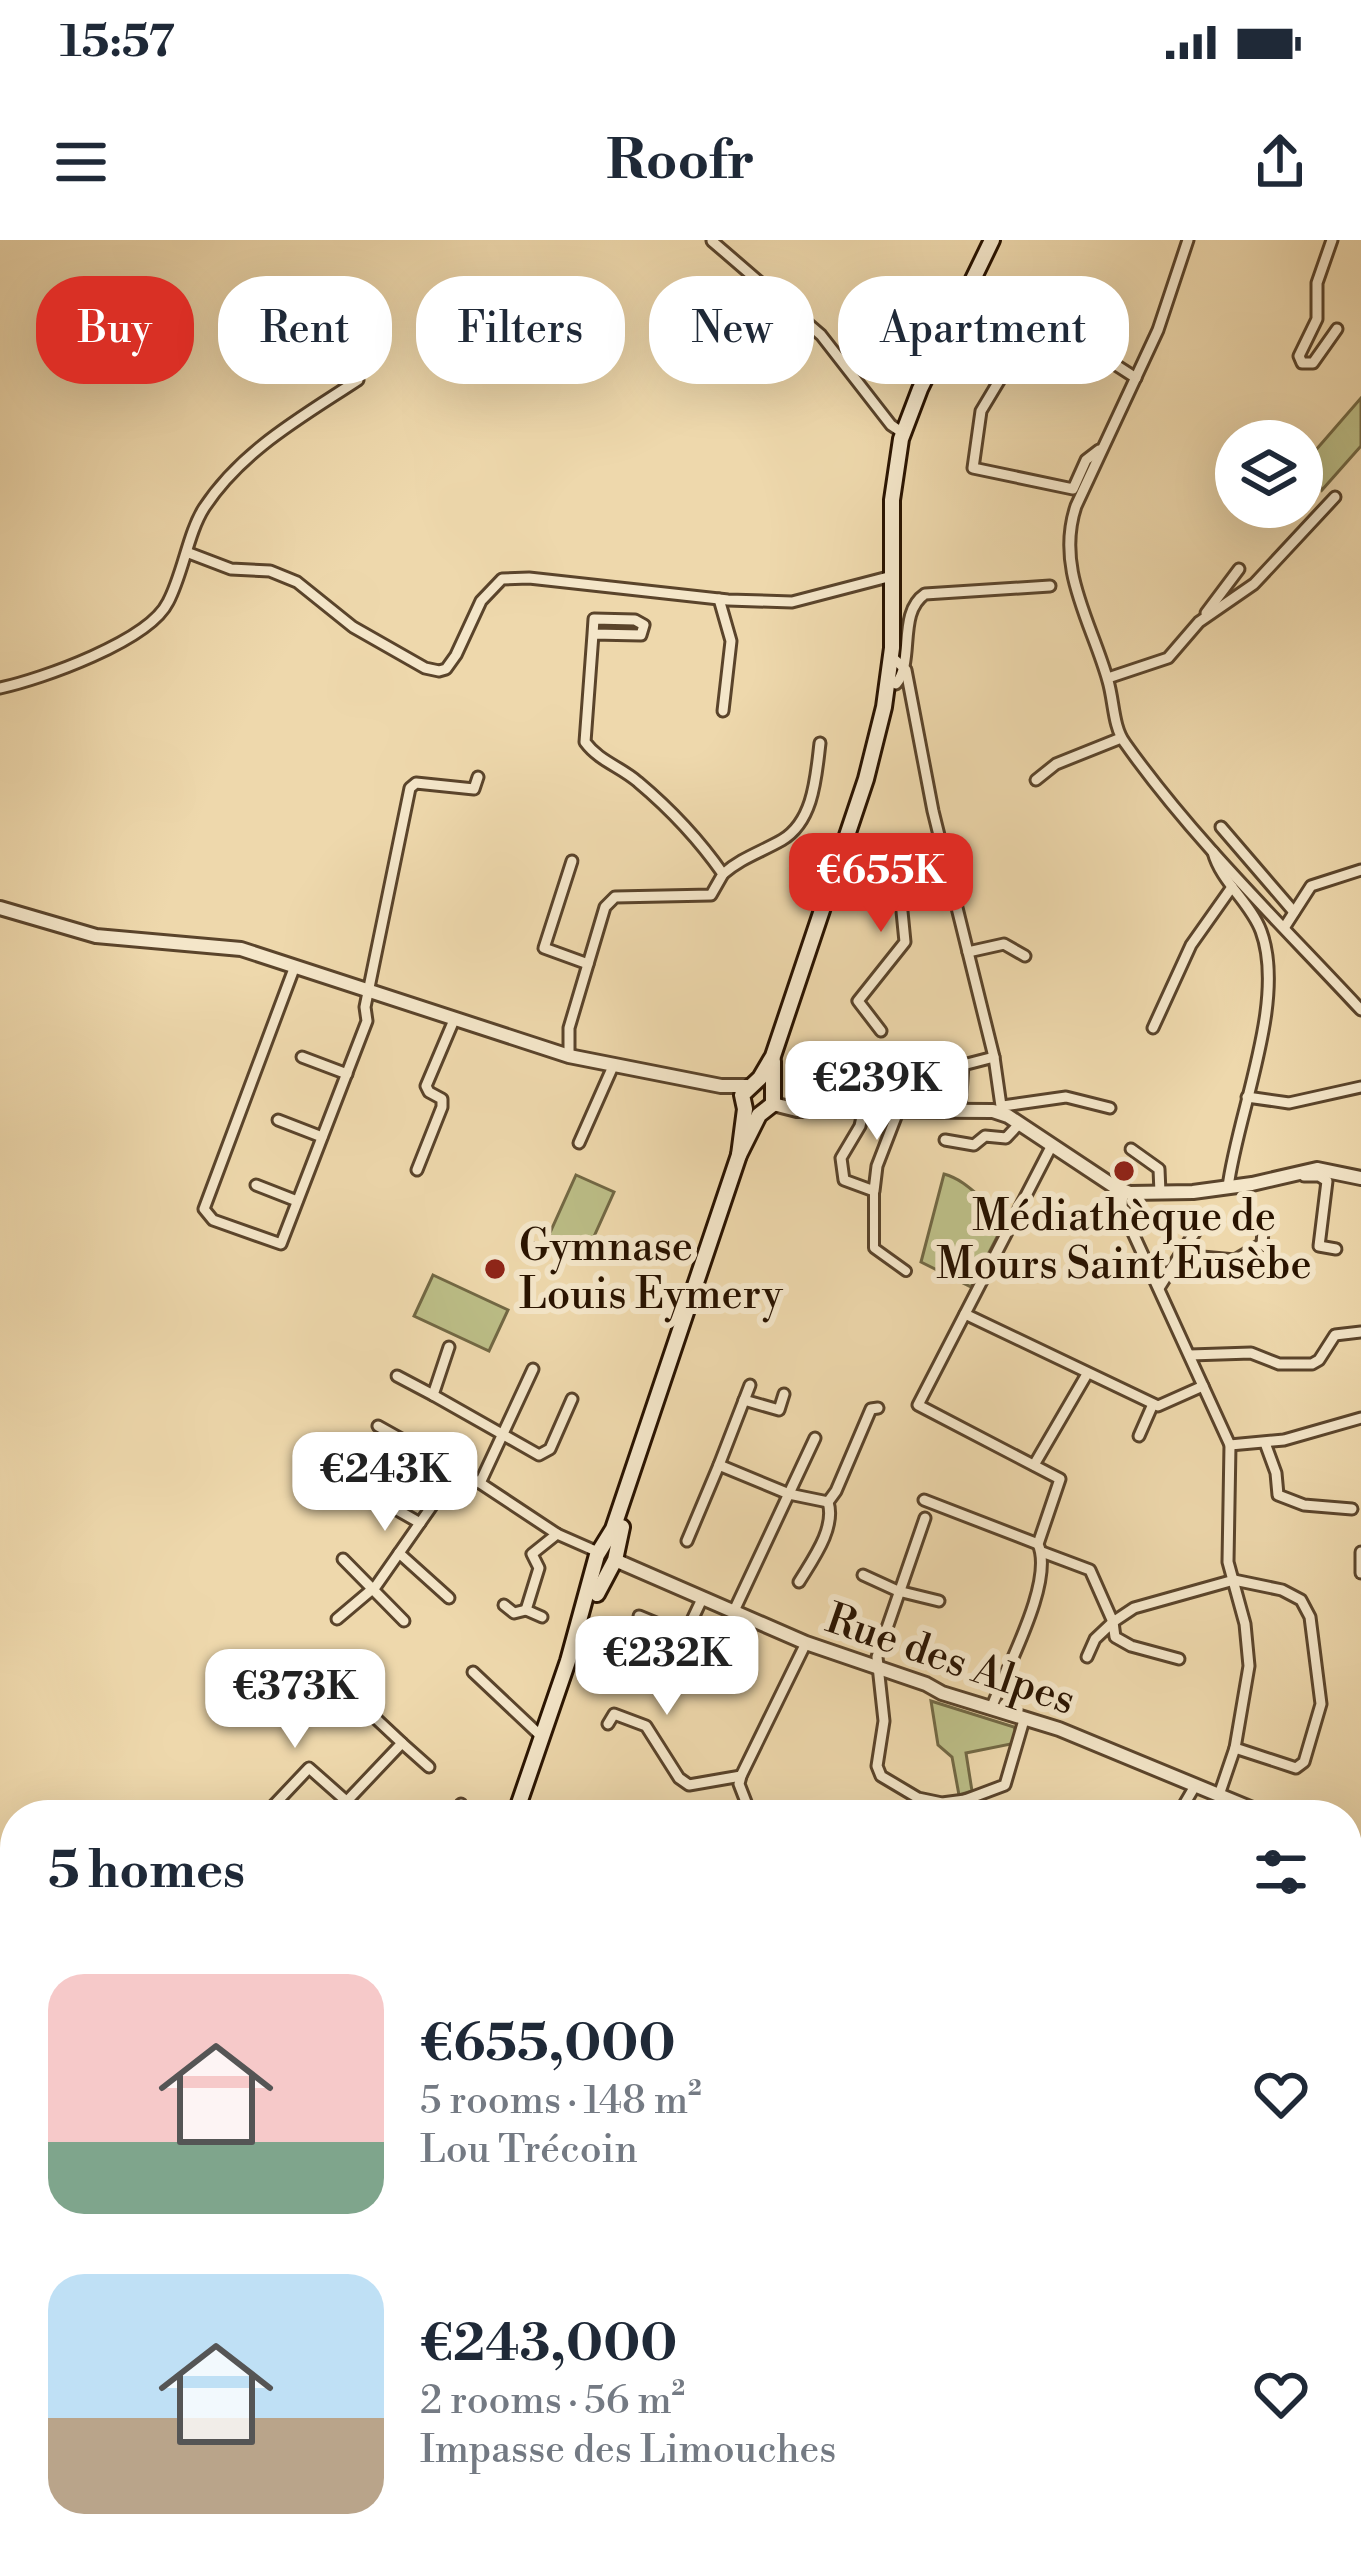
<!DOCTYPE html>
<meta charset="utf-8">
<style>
body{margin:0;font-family:"Libre Bodoni",serif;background:#f6f6f7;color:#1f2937;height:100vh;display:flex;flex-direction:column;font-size:45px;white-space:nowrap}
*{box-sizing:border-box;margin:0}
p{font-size:39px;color:#747a83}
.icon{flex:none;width:66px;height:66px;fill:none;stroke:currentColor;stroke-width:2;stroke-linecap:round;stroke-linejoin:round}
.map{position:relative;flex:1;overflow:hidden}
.sheet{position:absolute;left:0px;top:1560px;width:1362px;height:768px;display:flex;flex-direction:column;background:#fff;border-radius:48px 48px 0 0;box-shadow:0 12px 48px #0002}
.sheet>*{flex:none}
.banner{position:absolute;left:36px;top:36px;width:1290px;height:108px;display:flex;gap:24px}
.tools{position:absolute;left:1215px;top:180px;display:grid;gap:24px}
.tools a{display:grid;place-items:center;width:108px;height:108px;border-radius:50%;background:#fff;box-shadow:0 12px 48px #0002;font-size:60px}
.price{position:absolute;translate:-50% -102px;padding:0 27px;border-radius:24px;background:#fff;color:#222;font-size:39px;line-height:78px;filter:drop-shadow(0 3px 6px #0008)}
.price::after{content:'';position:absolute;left:50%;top:72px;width:36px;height:27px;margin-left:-18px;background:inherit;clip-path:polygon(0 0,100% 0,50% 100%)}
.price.on{background:#d93025;color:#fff}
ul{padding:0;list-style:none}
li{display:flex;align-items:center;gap:36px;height:300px;padding:0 48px}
li span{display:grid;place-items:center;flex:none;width:336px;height:240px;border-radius:36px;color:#555}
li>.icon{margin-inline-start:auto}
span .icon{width:144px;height:144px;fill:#fffc;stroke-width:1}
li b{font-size:51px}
h2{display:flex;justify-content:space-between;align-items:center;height:144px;padding:0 48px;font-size:51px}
.chip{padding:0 42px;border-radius:48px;background:#fff;box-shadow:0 12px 48px #0002;font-size:42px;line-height:108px}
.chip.on{background:#d93025;color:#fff}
.status{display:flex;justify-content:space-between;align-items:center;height:84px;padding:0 60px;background:#fff;direction:ltr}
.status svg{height:33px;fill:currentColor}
header{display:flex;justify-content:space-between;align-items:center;height:156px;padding:0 48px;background:#fff;font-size:54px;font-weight:800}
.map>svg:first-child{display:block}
</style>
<div class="status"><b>15:57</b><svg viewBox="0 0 49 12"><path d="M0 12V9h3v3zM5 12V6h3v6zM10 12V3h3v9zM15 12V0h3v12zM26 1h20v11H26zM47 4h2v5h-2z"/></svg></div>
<header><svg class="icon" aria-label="menu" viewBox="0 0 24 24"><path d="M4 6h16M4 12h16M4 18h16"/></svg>Roofr<svg class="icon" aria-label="share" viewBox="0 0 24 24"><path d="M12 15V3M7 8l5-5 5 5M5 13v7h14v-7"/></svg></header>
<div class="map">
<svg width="1361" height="2328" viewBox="0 0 1361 2328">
<rect width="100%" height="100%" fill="#eed8ac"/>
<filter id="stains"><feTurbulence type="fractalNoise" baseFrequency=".00167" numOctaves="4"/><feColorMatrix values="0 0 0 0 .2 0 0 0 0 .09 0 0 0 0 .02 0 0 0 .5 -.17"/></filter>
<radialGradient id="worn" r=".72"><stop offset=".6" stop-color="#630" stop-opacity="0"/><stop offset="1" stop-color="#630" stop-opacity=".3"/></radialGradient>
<g fill="#bcbe87" stroke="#726844" stroke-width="3">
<polygon points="1361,158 1361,206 1322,250 1308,219"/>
<path d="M944,934C970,941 983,965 1008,976L971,1047L921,1022Z"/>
<polygon points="576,935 614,952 587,1012 549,995"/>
<polygon points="433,1035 508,1070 489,1111 414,1076"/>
<polygon points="931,1461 1014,1487 1017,1493 1011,1504 966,1513 972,1551 959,1555 952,1517 938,1505"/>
</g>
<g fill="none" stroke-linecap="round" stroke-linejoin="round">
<g stroke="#5a442b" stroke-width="14">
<g id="pedestrian">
<polyline points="874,951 874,1008 906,1031"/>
<polyline points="534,1008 540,1013"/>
<polyline points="560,1052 562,1063"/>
</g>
</g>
<g stroke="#5a442b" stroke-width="15">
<g id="minor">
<path d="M1188,0L1158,90L1076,266C1055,329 1092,383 1108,441C1114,461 1113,487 1125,503C1193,599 1281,684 1361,770"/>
<polyline points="1332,0 1317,43 1317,79 1299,116 1302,123 1313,123 1337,89"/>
<polyline points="712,1 821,95 891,185 903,193"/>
<polyline points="1099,210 1086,220 1073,249 973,228 981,171 1035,81 1071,96 1136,138"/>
<polyline points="189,313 231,329 270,331 297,342 353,387 425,428 439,431 446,429 456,415 481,361 502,339 529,338 728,360 792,362 892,336"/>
<polyline points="719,359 731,401 723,471"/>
<polyline points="1206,373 1239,329"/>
<polyline points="891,416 906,430 933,571 994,817 1002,873"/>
<polyline points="1108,438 1168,418 1199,382 1254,344 1335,257"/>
<path d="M896,444C915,421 897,373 925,354L1050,346"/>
<path d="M0,448C42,439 149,401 168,362C183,334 188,293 204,268C242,210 302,177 358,140"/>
<polyline points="1036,540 1056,524 1121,498"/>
<polyline points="1221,587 1294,672"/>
<path d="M1213,612C1221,642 1250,662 1261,691C1287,761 1237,874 1228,947"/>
<polyline points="572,621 544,708 588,724"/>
<path d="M723,634C741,618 761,612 782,600C814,581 816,536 820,503"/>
<polyline points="1284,688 1311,646 1361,630"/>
<polyline points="968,712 1004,704 1025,716"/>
<polyline points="295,726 204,969 213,980 281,1004 367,781 365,767 410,548 416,543 474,549 478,537"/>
<polyline points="1153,788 1191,705 1232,647"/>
<polyline points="881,791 858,761 905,702 900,651 910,639 950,638"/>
<path d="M569,816V788L605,667L615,657L711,655L723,634C700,601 669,568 638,542C621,527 599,521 585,502L593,394L641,395L644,385L635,380L594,379L593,394"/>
<polyline points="302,817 347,834"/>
<polyline points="1247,857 1289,863 1361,847"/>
<polyline points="1003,866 1066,857 1110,868"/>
<polyline points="864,868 860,886 841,918 844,940 874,951 877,926 899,869"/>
<polyline points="875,868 887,825"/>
<polyline points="960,868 963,825 994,817"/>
<polyline points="897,869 904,842 919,819 963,825"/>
<polyline points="278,880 322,897"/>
<polyline points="945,900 974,905 985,896 1006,898 1019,884"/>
<polyline points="579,903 614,824"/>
<polyline points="1131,909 1159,929 1160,953"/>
<polyline points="417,930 442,867 442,859 429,852 426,846 454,780"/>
<polyline points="1304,936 1319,936 1327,941 1319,1006 1336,1009"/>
<polyline points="256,945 297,961"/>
<polyline points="1123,952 1122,966 1133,993 1230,1205 1228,1322 1245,1384 1249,1426 1235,1508 1219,1555"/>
<polyline points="1180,1015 1202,982"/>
<polyline points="1159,1048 1180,1015 1235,1020 1262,1004 1264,978"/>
<polyline points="965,1074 1158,1166 1203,1146"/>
<polyline points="449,1107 433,1155 539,1215 550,1209 572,1159"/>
<polyline points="1190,1115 1251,1113 1279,1124 1312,1124 1319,1120 1335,1095 1361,1092"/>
<polyline points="397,1136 433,1155"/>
<polyline points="744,1160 779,1170 784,1154"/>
<polyline points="378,1186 480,1243 557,1294 598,1312"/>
<polyline points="1139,1196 1153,1164"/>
<polyline points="1265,1203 1276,1233 1278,1255 1304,1265 1352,1269"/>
<polyline points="1230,1205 1284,1200 1361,1178"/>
<polyline points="719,1225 750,1145"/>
<polyline points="1034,1225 1087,1134"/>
<polyline points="480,1243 533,1129"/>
<polyline points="362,1250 420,1283"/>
<polyline points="924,1260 1038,1304"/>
<polyline points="925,1278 877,1417 884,1481 877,1526 881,1536 918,1558 942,1563 965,1560 969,1575"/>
<polyline points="687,1301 719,1225 789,1254 828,1262 836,1251 871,1169 878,1168"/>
<polyline points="1042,1312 1090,1330 1113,1382 1134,1368 1234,1340 1282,1350 1301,1360 1310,1377 1321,1464 1304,1522 1296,1528 1235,1508"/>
<polyline points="1361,1312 1361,1333"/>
<polyline points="399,1313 449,1358"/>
<polyline points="343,1319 404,1381"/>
<polyline points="863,1335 898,1351 939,1361"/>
<path d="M799,1342C813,1319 836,1288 828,1262"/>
<polyline points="702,1359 685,1395 709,1407 715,1416"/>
<polyline points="504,1365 514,1373 526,1370 542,1377"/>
<polyline points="526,1370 539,1328 532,1314 557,1294"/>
<polyline points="733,1373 815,1198"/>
<polyline points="639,1376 685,1395"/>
<polyline points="337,1379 376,1346 457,1230"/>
<polyline points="1087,1417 1095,1399 1113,1382 1115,1397 1131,1406 1179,1419"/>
<polyline points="473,1432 543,1498"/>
<path d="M991,1469C1005,1430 1055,1342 1038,1304L1060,1239L918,1165L1052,905"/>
<polyline points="608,1484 614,1474 646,1486 679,1538 689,1545 741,1536"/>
<polyline points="402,1503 429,1527"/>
<polyline points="965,1560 1005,1545 1024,1480"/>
<polyline points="347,1561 402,1503 371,1474"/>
<polyline points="285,1575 274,1565 309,1528 362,1575"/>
<polyline points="457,1575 461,1564"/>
<polyline points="751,1575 739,1544 741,1536 806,1403"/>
<polyline points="1115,1575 1116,1571"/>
<polyline points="1178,1575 1195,1546"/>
<polyline points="0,2207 15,2189"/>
<polyline points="1347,2303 1361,2293"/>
<polyline points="342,2313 356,2328"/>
<polyline points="667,2313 687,2328"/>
<polyline points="1212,2313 1237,2328"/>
<polyline points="103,2328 115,2313"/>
<polyline points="362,2328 372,2313"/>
<polyline points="485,2328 496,2313"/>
<polyline points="730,2328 739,2313"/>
<polyline points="1315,2328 1334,2313"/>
</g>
</g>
<g stroke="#5a442b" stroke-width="18">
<g id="tertiary">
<polyline points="0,668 96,696 241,709 569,816 721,846 747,846"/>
<polyline points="773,864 797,870 993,871 1008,876 1115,947 1130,953 1193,952 1252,944 1317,929 1361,938"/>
<polyline points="615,1320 806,1403 926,1444 942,1453 1059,1489 1267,1575"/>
<polyline points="1347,1613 1361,1619"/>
</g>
</g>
<g stroke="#291300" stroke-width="20">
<g id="secondary">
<polyline points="739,915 745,869 742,855 760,838 773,816 866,539 884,467 892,408 892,260 901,199 920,149 992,0"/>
<polyline points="597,1354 615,1320 622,1287"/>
<polyline points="515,1575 568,1421 597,1315 613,1289 739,915 759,875 773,864 773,821"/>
<polyline points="0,2127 14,2112"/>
</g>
</g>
<g stroke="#291300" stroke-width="21">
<g id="primary">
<polyline points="1,2061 15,2094"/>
<polyline points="254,2313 269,2328"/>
</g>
</g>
<use href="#pedestrian" stroke="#f4e6c9" stroke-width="8"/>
<use href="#minor" stroke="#f4e6c9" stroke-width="9"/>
<use href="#tertiary" stroke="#f4e6c9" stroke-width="12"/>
<use href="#secondary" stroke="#f4e6c9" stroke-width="14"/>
<use href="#primary" stroke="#eed8ac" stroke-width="15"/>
</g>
<g fill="#8f2418" stroke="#f4e6c9" stroke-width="4.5">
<circle cx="1124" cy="931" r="12"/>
<circle cx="495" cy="1029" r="12"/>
</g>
<g text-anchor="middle" stroke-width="12" stroke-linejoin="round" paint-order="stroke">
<g font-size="42" fill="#291300" stroke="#f4e6c9">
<text x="1124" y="990">Médiathèque de<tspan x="1124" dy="48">Mours Saint Eusèbe</tspan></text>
<text x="519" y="1020" text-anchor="start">Gymnase<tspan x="519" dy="48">Louis Eymery</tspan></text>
</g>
<g font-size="42" fill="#291300" stroke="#f4e6c9">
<text transform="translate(951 1418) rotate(19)" y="15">Rue des Alpes</text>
</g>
</g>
<rect width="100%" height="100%" filter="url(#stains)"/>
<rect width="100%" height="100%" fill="url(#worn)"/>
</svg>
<div class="tools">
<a><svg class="icon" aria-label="layers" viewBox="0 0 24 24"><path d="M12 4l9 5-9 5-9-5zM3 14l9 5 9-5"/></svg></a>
</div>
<b class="price on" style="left:881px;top:695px">€655K</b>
<b class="price" style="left:877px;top:903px">€239K</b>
<b class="price" style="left:385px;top:1294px">€243K</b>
<b class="price" style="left:667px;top:1478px">€232K</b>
<b class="price" style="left:295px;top:1511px">€373K</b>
<div class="banner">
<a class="chip on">Buy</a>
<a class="chip">Rent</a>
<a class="chip">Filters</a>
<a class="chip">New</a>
<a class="chip">Apartment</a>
</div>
<section class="sheet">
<h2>5 homes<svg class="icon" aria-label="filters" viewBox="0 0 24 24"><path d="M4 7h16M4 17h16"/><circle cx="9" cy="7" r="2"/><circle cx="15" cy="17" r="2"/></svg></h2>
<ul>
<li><span style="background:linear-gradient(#f6c9c9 70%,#7fa58c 0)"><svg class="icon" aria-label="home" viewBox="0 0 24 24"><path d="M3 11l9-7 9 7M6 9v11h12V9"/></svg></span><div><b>€655,000</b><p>5 rooms · 148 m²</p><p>Lou Trécoin</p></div><svg class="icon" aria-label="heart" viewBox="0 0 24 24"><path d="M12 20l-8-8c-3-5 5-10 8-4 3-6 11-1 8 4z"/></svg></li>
<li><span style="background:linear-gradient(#bfe0f5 60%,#b9a48a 0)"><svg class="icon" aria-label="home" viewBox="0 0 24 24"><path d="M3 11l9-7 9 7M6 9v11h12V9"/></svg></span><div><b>€243,000</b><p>2 rooms · 56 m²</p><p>Impasse des Limouches</p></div><svg class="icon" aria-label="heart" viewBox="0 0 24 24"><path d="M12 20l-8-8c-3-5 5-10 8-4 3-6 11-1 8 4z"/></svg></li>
</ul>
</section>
</div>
